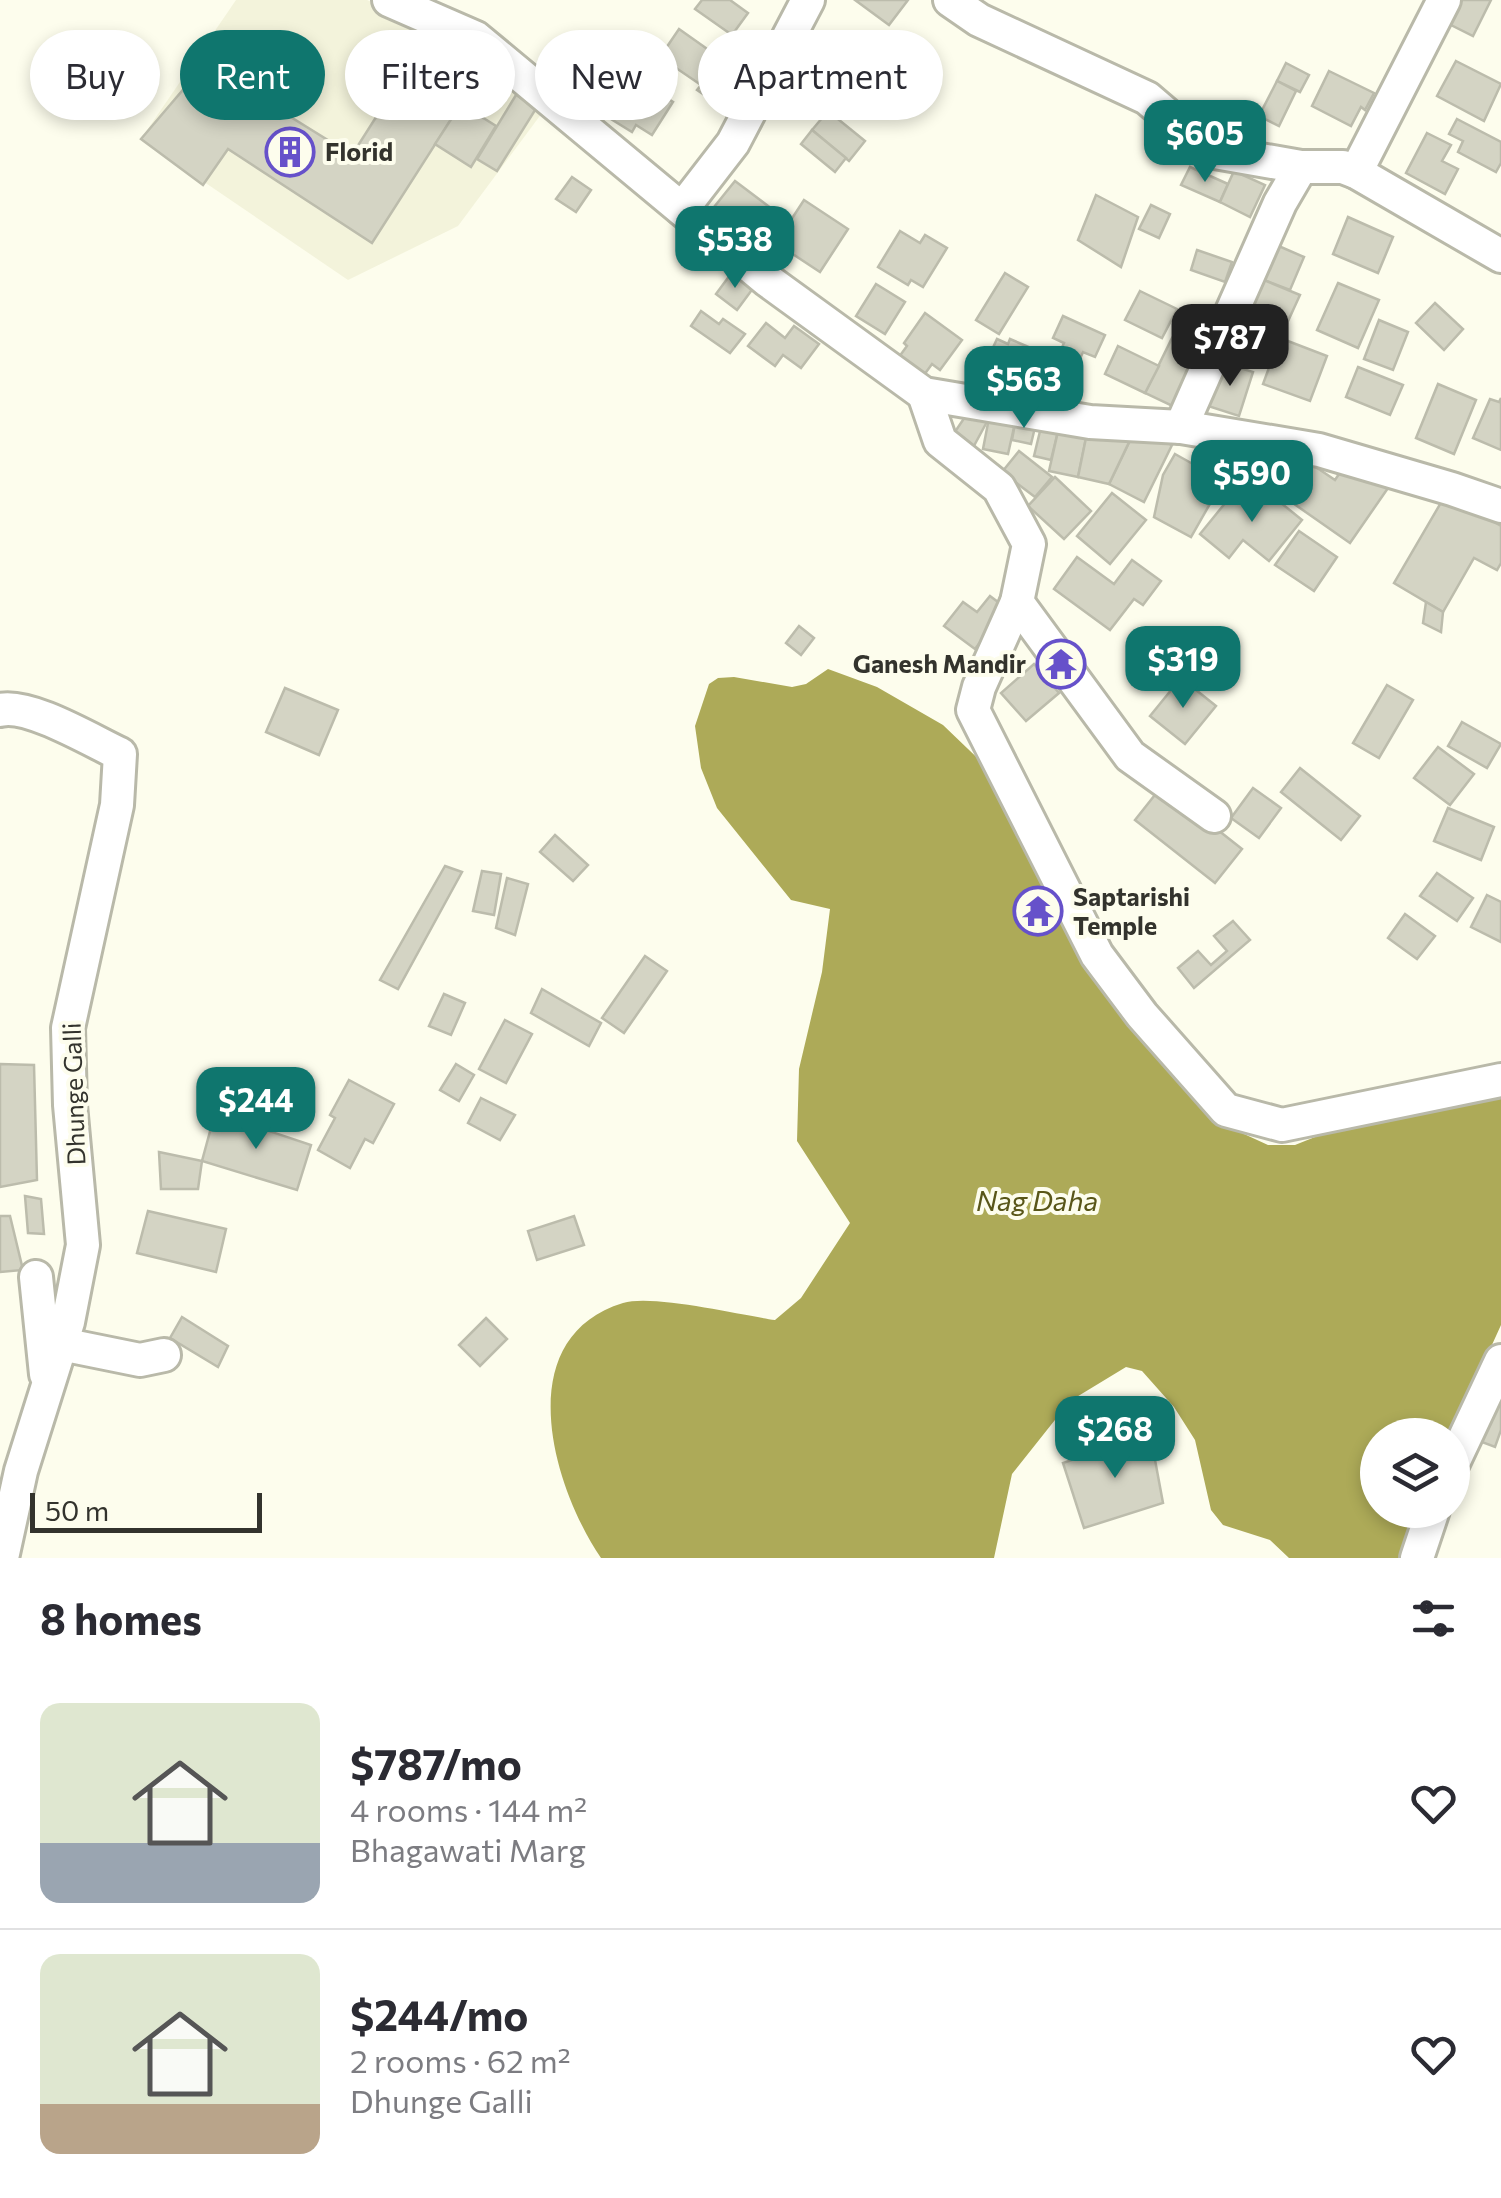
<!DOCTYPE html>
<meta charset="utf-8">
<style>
body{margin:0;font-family:Commissioner,sans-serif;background:#f2f2f3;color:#2b2b33;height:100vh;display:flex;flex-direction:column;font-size:38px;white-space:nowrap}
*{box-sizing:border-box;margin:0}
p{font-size:32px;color:#7c7c81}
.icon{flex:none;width:55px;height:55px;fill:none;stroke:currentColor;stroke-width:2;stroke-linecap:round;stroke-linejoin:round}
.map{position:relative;height:1558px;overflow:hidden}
.details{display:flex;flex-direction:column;background:#fff;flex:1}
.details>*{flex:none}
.banner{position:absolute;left:30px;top:30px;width:1000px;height:90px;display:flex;gap:20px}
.buttons{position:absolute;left:1360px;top:1418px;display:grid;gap:20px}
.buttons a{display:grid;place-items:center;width:110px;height:110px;border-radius:50%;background:#fff;box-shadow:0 5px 15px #0003;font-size:50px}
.scale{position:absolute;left:30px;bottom:25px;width:232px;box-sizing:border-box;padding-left:10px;border:5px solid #33332d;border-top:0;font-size:28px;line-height:35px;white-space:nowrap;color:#33332d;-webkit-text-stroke:8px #fdfded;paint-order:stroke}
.price{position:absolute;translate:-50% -85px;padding:0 22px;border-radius:20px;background:#0f766e;color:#fff;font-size:32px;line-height:65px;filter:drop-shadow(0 2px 5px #0008)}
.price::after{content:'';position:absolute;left:50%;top:60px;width:30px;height:22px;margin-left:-15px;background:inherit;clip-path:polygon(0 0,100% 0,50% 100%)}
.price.on{background:#222;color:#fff}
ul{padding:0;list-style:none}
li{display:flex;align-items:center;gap:30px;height:250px;padding:0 40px}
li+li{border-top:2px solid #e1e1e2}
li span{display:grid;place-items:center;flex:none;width:280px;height:200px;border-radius:20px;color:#555}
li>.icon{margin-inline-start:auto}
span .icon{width:120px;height:120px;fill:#fffc;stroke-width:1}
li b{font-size:42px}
h2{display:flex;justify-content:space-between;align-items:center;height:120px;padding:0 40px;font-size:42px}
.chip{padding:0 35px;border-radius:45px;background:#fff;box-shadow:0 5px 15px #0003;font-size:35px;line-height:90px}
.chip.on{background:#0f766e;color:#fff}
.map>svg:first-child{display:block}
</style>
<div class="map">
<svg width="1501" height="1558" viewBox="0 0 1501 1558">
<rect width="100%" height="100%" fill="#fdfded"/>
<polygon fill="#f3f3db" points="236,0 367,0 475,47 545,109 458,226 348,280 141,139"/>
<path fill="#adaa58" d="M828,669L877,687L943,725L992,772L1014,814L1085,970L1160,1061L1204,1099L1231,1128L1268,1145H1295L1355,1121L1501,1096V1325L1451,1435H1378V1510H1418L1401,1558H1289L1270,1540L1223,1525L1211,1510L1195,1440L1174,1407L1142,1371L1126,1367L1070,1401L1012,1474L994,1558H601C552,1486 509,1338 623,1303C653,1294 740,1315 775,1320L801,1298L850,1223L797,1141L799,1069L822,972L830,909L791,900L717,808L701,768L695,726L709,684L718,678L734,677L792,687L806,684Z"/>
<g fill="#d4d4c4" stroke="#bcbcac" stroke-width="2.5">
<polygon points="702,0 730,0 748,13 732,35 695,9"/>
<polygon points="855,0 908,0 889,25"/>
<polygon points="1459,0 1491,0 1473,36 1447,23"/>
<polygon points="679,29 720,58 733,39 767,63 731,113 697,90 701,85 660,57"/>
<polygon points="477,56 509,81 488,108 456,83"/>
<polygon points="1456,61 1501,84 1484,121 1437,96"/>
<polygon points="1286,63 1309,75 1300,92 1277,81"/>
<polygon points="205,64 352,155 406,70 461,104 372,243 228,149 203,185 141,139"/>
<polygon points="1329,71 1374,93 1365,110 1361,107 1351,126 1312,106"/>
<polygon points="1277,81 1296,91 1279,126 1259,116"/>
<polygon points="623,83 639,93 644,84 673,102 652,135 636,125 632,132 603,114"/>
<polygon points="516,95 537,107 497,171 477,159"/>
<polygon points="461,104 496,126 471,167 435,144"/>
<polygon points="828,111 865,141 849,161 812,130"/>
<polygon points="1457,119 1501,142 1501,163 1496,172 1458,152 1463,141 1449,134"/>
<polygon points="812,130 846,158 835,172 801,144"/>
<polygon points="1427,133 1451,145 1442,161 1458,169 1445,194 1406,173"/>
<polygon points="1190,167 1228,184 1220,202 1181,185"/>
<polygon points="1234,171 1265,185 1250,217 1220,202"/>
<polygon points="572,177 591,190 576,212 556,199"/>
<polygon points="735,181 776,212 748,249 706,217"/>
<polygon points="1096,195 1138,217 1121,267 1078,240"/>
<polygon points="804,200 848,229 820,272 776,243"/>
<polygon points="1151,205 1170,214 1159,238 1139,229"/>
<polygon points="1348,217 1393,237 1378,273 1333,254"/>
<polygon points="900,231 920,243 925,235 947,248 923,287 911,280 908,285 878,267"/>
<polygon points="1274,244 1304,257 1290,290 1259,278"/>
<polygon points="1197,250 1232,262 1225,282 1191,270"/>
<polygon points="733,271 754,287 737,310 716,294"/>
<polygon points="1005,273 1028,287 999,334 976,320"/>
<polygon points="1259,278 1300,295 1283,332 1244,315"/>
<polygon points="1338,283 1379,300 1358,348 1317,330"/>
<polygon points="876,284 905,302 885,334 856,316"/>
<polygon points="1140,291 1177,309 1162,338 1125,320"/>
<polygon points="1435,303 1463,329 1444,350 1416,323"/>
<polygon points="1202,310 1225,319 1212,350 1189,340"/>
<polygon points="701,311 719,324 723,319 745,334 730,353 691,326"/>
<polygon points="925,313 962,340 940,370 932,364 924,375 899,357 907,346 904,343"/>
<polygon points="1063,316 1105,335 1095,357 1083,352 1075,370 1056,361 1064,343 1053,338"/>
<polygon points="1379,320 1408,332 1393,370 1364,359"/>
<polygon points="766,323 785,338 794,326 819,344 801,368 783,355 775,366 748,346"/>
<polygon points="1172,338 1199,351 1183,411 1145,393"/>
<polygon points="1280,338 1327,356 1310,401 1263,384"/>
<polygon points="997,339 1008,344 1010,339 1045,354 1027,395 992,380 1001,358 990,354"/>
<polygon points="1118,346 1159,366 1145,393 1105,374"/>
<polygon points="1221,362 1253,372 1239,416 1208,406"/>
<polygon points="1358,367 1403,385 1390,415 1346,397"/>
<polygon points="1438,384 1476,400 1454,454 1416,438"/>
<polygon points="1501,398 1501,450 1473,438 1490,399 1499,402"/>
<polygon points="969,411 989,418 969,455 948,442"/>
<polygon points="989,418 1015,423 1008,454 983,449"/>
<polygon points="1016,418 1036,423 1031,444 1012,440"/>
<polygon points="1042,423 1059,427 1051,460 1034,456"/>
<polygon points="1059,427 1087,433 1078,477 1049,471"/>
<polygon points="1136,428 1172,445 1144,502 1109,484"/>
<polygon points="1087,433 1132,436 1109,484 1078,477"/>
<polygon points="1019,451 1052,477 1035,497 1002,472"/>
<polygon points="1175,454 1223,481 1191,537 1154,517 1163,475"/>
<polygon points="1301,457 1335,480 1343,468 1359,467 1388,488 1350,543 1277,492"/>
<polygon points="1055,477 1091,511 1064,539 1028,506"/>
<polygon points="1260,486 1302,520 1269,561 1243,540 1229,558 1200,534 1231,496 1244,506"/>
<polygon points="1112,493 1146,520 1110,564 1077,536"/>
<polygon points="1446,494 1501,526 1501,563 1497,570 1474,558 1443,612 1394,583"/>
<polygon points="1299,531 1337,557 1314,591 1275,565"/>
<polygon points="1077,557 1114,584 1132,560 1161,581 1143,605 1134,599 1110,630 1054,589"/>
<polygon points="990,596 1006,608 975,649 944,626 963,602 977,612"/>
<polygon points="1426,602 1443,612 1441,632 1423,623"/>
<polygon points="799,626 814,638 801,655 786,643"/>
<polygon points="1034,664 1059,693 1026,721 1001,693"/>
<polygon points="1181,678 1216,706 1185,744 1150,716"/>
<polygon points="1387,685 1413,700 1379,758 1353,743"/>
<polygon points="285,688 338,710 319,755 266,732"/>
<polygon points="1462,722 1501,744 1487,768 1448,746"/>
<polygon points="1438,747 1474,774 1450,805 1414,778"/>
<polygon points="1300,768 1360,816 1341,840 1281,792"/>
<polygon points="1162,786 1242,849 1215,883 1135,820"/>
<polygon points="1253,788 1281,808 1259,838 1231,818"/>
<polygon points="1448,808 1494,827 1481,860 1434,841"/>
<polygon points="555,835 588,865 573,881 540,852"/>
<polygon points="445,866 462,872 398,989 380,980"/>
<polygon points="482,871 501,874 494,915 473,911"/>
<polygon points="1437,873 1473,898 1457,921 1420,896"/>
<polygon points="507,878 528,884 515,935 496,928"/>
<polygon points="1487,895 1501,902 1501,942 1471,927"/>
<polygon points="1405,914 1435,936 1417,959 1388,938"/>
<polygon points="1233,921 1250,940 1194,988 1178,968 1198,951 1211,965 1227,951 1214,936"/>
<polygon points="645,956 667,971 624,1033 602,1018"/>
<polygon points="542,989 601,1023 589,1046 531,1013"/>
<polygon points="444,994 465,1003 451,1035 429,1026"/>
<polygon points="505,1020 532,1034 506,1083 479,1069"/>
<polygon points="0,1064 34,1065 37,1180 0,1187"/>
<polygon points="456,1064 474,1075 459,1101 440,1090"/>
<polygon points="349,1080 394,1104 373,1143 365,1139 350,1168 318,1150 335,1118 330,1115"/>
<polygon points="481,1098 515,1115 500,1140 468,1123"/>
<polygon points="215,1113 311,1145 297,1190 202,1161"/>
<polygon points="159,1152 202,1161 198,1189 161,1189"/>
<polygon points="25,1196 41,1199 44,1234 28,1233"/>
<polygon points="148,1211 226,1229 216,1272 137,1253"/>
<polygon points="0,1216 10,1216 23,1270 0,1272"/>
<polygon points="574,1216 584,1245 537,1260 528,1231"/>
<polygon points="182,1317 228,1346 218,1367 170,1338"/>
<polygon points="486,1318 507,1339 480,1366 459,1345"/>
<polygon points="1487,1401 1501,1406 1501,1430 1495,1447 1474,1439"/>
<polygon points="1150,1433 1163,1503 1084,1528 1063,1463"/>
</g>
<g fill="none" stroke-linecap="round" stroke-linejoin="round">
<g stroke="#b9b9a9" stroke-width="38">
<g id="minor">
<polyline points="389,0 476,38 767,280 924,394 1090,422 1181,427 1319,450 1452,489 1501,506"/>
<polyline points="950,0 979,20 1147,98 1209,151 1301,167"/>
<polyline points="1356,172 1444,0"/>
<polyline points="682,209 733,143 808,0"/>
<polyline points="924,394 940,441 999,488 1029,544 1017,602 979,687 973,710 1097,955 1142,1015 1226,1110 1282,1125 1501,1080"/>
<polyline points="1181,427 1280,203 1301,167 1343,167 1356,172 1501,256"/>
<polyline points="1017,602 1130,756 1214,816"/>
<path d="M0,710C29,703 92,741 120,754L117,805L68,1028L70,1105L83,1245L68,1322L21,1471L2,1558"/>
<polyline points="36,1277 46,1374"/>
<polyline points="61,1344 140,1360 164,1355"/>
<polyline points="1452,1465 1501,1361"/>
<polyline points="1417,1558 1433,1510"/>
</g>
</g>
<use href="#minor" stroke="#fff" stroke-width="32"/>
</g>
<defs>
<g id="building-ring" transform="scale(2.5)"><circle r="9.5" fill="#fdfded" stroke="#6651ca" stroke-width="1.5"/><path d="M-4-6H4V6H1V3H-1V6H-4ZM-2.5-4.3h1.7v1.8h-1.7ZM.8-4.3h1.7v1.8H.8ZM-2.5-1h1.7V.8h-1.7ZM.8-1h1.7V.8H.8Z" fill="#6651ca"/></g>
<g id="temple-ring" transform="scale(2.5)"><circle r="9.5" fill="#fdfded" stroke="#6651ca" stroke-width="1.5"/><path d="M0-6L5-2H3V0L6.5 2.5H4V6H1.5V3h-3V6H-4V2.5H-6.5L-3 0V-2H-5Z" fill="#6651ca"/></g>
</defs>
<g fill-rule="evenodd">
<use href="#building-ring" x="290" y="152"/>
<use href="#temple-ring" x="1061" y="664"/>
<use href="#temple-ring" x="1038" y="911"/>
</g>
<g text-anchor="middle" stroke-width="8" stroke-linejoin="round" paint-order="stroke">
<g font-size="25" font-weight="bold" fill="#33332d" stroke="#fdfded" text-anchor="start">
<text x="325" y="161">Florid</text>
<text x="1026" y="673" text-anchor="end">Ganesh Mandir</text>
<text x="1073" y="906">Saptarishi<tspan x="1073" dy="29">Temple</tspan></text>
</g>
<g font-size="25" fill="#33332d" stroke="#fdfded">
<text transform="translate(74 1094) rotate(-92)" y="9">Dhunge Galli</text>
</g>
<g font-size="28" font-style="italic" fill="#595619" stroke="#fdfded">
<text x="1037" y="1211">Nag Daha</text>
</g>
</g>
</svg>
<div class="buttons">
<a><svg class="icon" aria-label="layers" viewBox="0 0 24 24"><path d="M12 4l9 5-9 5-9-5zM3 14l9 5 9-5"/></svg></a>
</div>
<div class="scale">50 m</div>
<b class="price" style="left:1205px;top:185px">$605</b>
<b class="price" style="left:735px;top:291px">$538</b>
<b class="price on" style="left:1230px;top:389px">$787</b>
<b class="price" style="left:1024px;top:431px">$563</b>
<b class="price" style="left:1252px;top:525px">$590</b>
<b class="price" style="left:1183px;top:711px">$319</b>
<b class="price" style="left:256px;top:1152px">$244</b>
<b class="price" style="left:1115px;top:1481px">$268</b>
<div class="banner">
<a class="chip">Buy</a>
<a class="chip on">Rent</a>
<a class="chip">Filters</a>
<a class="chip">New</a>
<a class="chip">Apartment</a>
</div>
</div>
<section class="details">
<h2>8 homes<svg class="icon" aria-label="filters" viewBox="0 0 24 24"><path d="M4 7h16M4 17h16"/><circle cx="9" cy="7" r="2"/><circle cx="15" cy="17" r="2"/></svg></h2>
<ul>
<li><span style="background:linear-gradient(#dfe7d0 70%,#9aa5b1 0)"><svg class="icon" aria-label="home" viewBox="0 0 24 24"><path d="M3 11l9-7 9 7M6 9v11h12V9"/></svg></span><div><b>$787/mo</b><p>4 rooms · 144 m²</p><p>Bhagawati Marg</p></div><svg class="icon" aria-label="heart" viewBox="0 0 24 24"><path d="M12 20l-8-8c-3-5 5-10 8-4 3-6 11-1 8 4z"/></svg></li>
<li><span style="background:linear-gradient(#dfe7d0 75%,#b9a48a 0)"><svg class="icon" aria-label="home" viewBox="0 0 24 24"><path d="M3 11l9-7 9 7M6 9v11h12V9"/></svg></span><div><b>$244/mo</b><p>2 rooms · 62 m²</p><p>Dhunge Galli</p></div><svg class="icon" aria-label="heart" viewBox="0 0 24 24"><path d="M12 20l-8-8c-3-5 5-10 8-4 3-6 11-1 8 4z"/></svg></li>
</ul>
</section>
